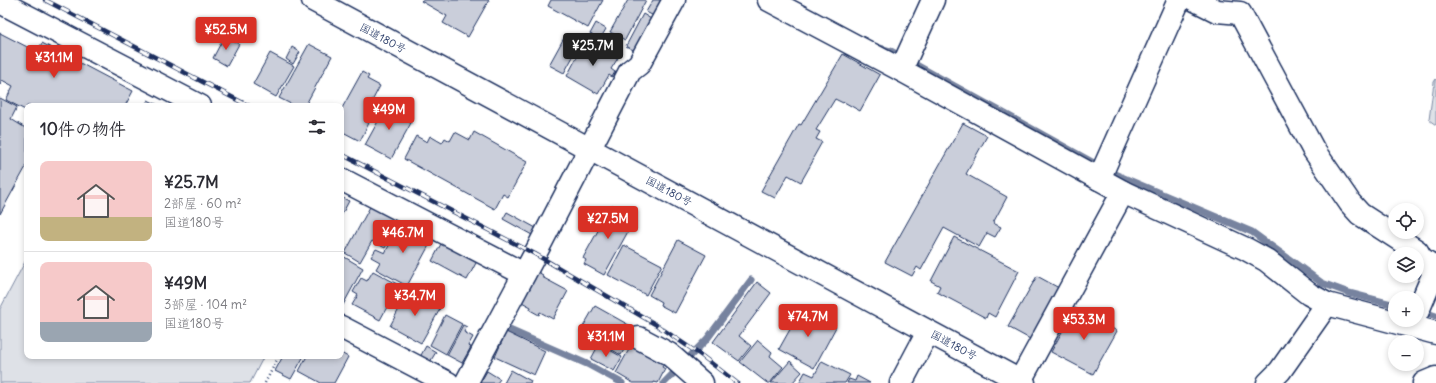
<!DOCTYPE html>
<html lang="ja">
<meta charset="utf-8">
<style>
body{margin:0;font-family:Delius,"Klee One",sans-serif;background:#f2f2f3;color:#2b2b33;height:100vh;display:flex;flex-direction:column;font-size:15px;white-space:nowrap}
*{box-sizing:border-box;margin:0}
p{font-size:13px;color:#7c7c81}
.icon{flex:none;width:22px;height:22px;fill:none;stroke:currentColor;stroke-width:2;stroke-linecap:round;stroke-linejoin:round}
.map{position:relative;flex:1;overflow:hidden}
.details{position:absolute;left:24px;top:103px;width:320px;height:256px;display:flex;flex-direction:column;background:#fff;border-radius:8px;box-shadow:0 2px 6px #0003}
.details>*{flex:none}
.tools{position:absolute;left:1388px;top:203px;display:grid;gap:8px}
.tools a{display:grid;place-items:center;width:36px;height:36px;border-radius:50%;background:#fff;box-shadow:0 2px 6px #0003;font-size:20px}
.price{position:absolute;translate:-50% -34px;padding:0 9px;border-radius:4px;background:#d93025;color:#fff;font-size:13px;line-height:26px;filter:drop-shadow(0 1px 2px #0008)}
.price::after{content:'';position:absolute;left:50%;top:24px;width:12px;height:9px;margin-left:-6px;background:inherit;clip-path:polygon(0 0,100% 0,50% 100%)}
.price.current{background:#222;color:#fff}
ul{padding:0;list-style:none}
li{display:flex;align-items:center;gap:12px;height:100px;padding:0 16px}
li+li{border-top:1px solid #e1e1e2}
li span{display:grid;place-items:center;flex:none;width:112px;height:80px;border-radius:8px;color:#555}
li>.icon{margin-inline-start:auto}
span .icon{width:48px;height:48px;fill:#fffc;stroke-width:1}
li b{font-size:17px}
h2{display:flex;justify-content:space-between;align-items:center;height:48px;padding:0 16px;font-size:17px}
.map>svg:first-child{display:block}
</style>
<div class="map">
<svg width="1436" height="383" viewBox="0 0 1436 383">
<rect width="100%" height="100%" fill="#fff"/>
<filter id="ink" filterUnits="userSpaceOnUse"><feTurbulence type="fractalNoise" baseFrequency=".025" numOctaves="2"/><feDisplacementMap in="SourceGraphic" scale="8" xChannelSelector="R" yChannelSelector="G"/><feConvolveMatrix kernelMatrix="1 2 1 2 8 2 1 2 1" color-interpolation-filters="sRGB"/></filter>
<g filter="url(#ink)">
<g fill="#dee1e7" stroke="#7c88a2">
<polygon points="1436,79 1436,125 1429,120 1434,82"/>
<polygon points="27,258 27,356 264,356 250,383 0,383 0,309"/>
</g>
<g fill="none" stroke-linecap="round" stroke-linejoin="round">
<g stroke="#77839f" stroke-width="7">
<polyline points="877,47 891,51 1112,173 1252,232 1322,283 1349,293 1395,305"/>
<polyline points="1421,311 1436,316"/>
<polyline points="505,328 587,364 622,383"/>
<polyline points="664,383 707,339 751,280"/>
</g>
</g>
<g fill="#caceda" stroke="#1b2f5e">
<polygon points="422,0 489,0 468,37 443,23 447,16 421,1"/>
<polygon points="551,0 603,0 588,28 548,6"/>
<polygon points="628,0 646,0 625,40 610,32"/>
<polygon points="653,0 668,0 658,18 646,12"/>
<polygon points="643,14 656,22 635,51 626,46"/>
<polygon points="596,23 606,29 600,39 590,34"/>
<polygon points="0,33 37,52 42,43 133,91 125,106 27,106 27,111 6,100 13,86 2,80 0,85"/>
<polygon points="565,36 580,44 564,73 549,65"/>
<polygon points="224,37 239,44 227,66 213,58"/>
<polygon points="586,40 618,58 611,69 615,72 612,77 609,75 598,94 567,76"/>
<polygon points="309,44 332,56 305,106 295,106 279,98"/>
<polygon points="292,47 300,52 293,64 286,59"/>
<polygon points="270,53 294,66 276,97 253,84"/>
<polygon points="843,54 880,75 860,111 844,102 843,103 835,99 816,130 820,132 816,139 822,142 813,158 814,159 801,182 788,175 775,198 761,191 799,124 801,125"/>
<polygon points="362,72 369,76 367,79 380,86 371,103 374,105 365,121 369,123 360,141 341,131 341,110"/>
<polygon points="0,98 17,107 11,119 27,129 27,165 0,214"/>
<polygon points="148,100 160,106 145,106"/>
<polygon points="388,103 394,107 396,104 408,110 404,119 411,123 391,159 365,145"/>
<polygon points="963,123 987,136 966,174 1007,197 993,223 1001,227 995,237 987,233 979,247 944,228 921,270 917,267 912,276 885,262"/>
<polygon points="455,132 470,140 474,132 527,162 508,197 503,194 495,209 404,159 416,136 427,142 430,136 442,143 445,138 450,141"/>
<polygon points="341,197 349,201 341,216"/>
<polygon points="371,205 400,221 385,248 372,241 360,262 345,253"/>
<polygon points="612,205 636,217 604,275 584,264 586,260 583,258"/>
<polygon points="507,212 536,228 532,235 503,219"/>
<polygon points="402,221 433,238 407,286 376,269 380,262 371,257 376,249 385,253"/>
<polygon points="954,237 1019,271 995,317 988,313 986,318 937,292 940,286 931,281"/>
<polygon points="678,240 706,255 675,313 660,305 661,302 649,295"/>
<polygon points="442,242 477,261 467,280 432,261"/>
<polygon points="624,245 662,265 646,295 608,275"/>
<polygon points="341,255 363,268 343,305 341,303"/>
<polygon points="373,271 399,285 380,320 352,305 358,295 353,292 361,278 367,281"/>
<polygon points="536,271 543,275 542,277 568,291 553,319 540,312 539,315 530,310 531,307 520,301"/>
<polygon points="1037,276 1059,288 1030,339 1008,327"/>
<polygon points="757,282 771,293 739,336 751,346 739,361 713,342"/>
<polygon points="408,292 440,309 421,343 390,326"/>
<polygon points="595,306 636,329 621,355 580,332"/>
<polygon points="802,308 836,327 814,368 779,349"/>
<polygon points="1075,308 1117,331 1093,374 1051,352"/>
<polygon points="445,315 462,324 446,354 430,345"/>
<polygon points="463,325 467,327 464,332 473,337 468,346 471,347 462,363 447,355"/>
<polygon points="506,332 545,351 534,375 495,357"/>
<polygon points="758,340 772,352 770,356 783,367 770,383 767,383 740,362"/>
<polygon points="599,344 622,357 614,371 591,359"/>
<polygon points="632,344 665,362 662,367 665,369 658,383 654,382 654,383 633,383 616,373"/>
<polygon points="426,346 436,352 430,362 420,357"/>
<polygon points="341,353 348,357 334,383 321,383 299,371 307,356 341,356"/>
<polygon points="283,356 304,356 291,379 275,371"/>
<polygon points="790,361 802,372 792,383 771,383"/>
<polygon points="822,361 850,375 845,383 799,383 805,372 814,376"/>
<polygon points="511,370 531,381 530,383 504,383"/>
<polygon points="487,371 500,379 497,383 480,383"/>
<polygon points="857,376 870,383 847,383 849,379 855,381"/>
</g>
<g fill="none" stroke-linecap="round" stroke-linejoin="round">
<g stroke="#1b2f5e" stroke-width="25">
<g id="street">
<polyline points="769,0 901,70 1123,192 1246,249 1266,260 1309,294 1327,304 1436,333"/>
<polyline points="1195,0 1217,11 1240,13 1313,149 1350,203 1360,214 1417,251 1421,258 1428,263 1434,273"/>
<polyline points="0,2 200,106"/>
<polyline points="901,70 933,0"/>
<polyline points="341,179 524,274"/>
<polyline points="1099,179 1179,0"/>
<polyline points="1417,313 1434,273 1436,272"/>
<polyline points="341,327 448,383"/>
<polyline points="639,338 669,354 702,383"/>
<polyline points="1020,381 1123,192"/>
<polyline points="466,383 535,254 630,71 639,64 674,0"/>
<polyline points="901,383 928,332"/>
<polyline points="1268,383 1280,371 1327,304"/>
<polyline points="1424,383 1436,378"/>
</g>
</g>
<g stroke="#1b2f5e" stroke-width="25">
<polyline id="highway" points="313,0 1024,383"/>
</g>
<polyline stroke="#1b2f5e" stroke-width="2.5" stroke-dasharray="1 3" stroke-linecap="butt" points="265,383 279,356"/>
<use href="#street" stroke="#fff" stroke-width="22"/>
<use href="#highway" stroke="#fff" stroke-width="22"/>
<g stroke="#1b2f5e" stroke-width="4.5">
<g id="rail">
<polyline points="45,0 249,106"/>
<polyline points="341,154 535,254 655,324 702,356 737,383"/>
</g>
</g>
<use href="#rail" stroke="#fff" stroke-width="3" stroke-dasharray="9" stroke-linecap="butt"/>
</g>
</g>
<g text-anchor="middle" stroke-width="3" stroke-linejoin="round" paint-order="stroke">
<g font-size="11" fill="#1b2f5e" stroke="#fff">
<text transform="translate(383 38) rotate(28)" y="4">国道180号</text>
<text transform="translate(669 191) rotate(28)" y="4">国道180号</text>
<text transform="translate(954 345) rotate(28)" y="4">国道180号</text>
</g>
</g>
</svg>
<div class="tools">
<a><svg class="icon" aria-label="locate" viewBox="0 0 24 24"><circle cx="12" cy="12" r="6"/><path d="M12 2v4M12 18v4M2 12h4M18 12h4"/></svg></a>
<a><svg class="icon" aria-label="layers" viewBox="0 0 24 24"><path d="M12 4l9 5-9 5-9-5zM3 14l9 5 9-5"/></svg></a>
<a>+</a>
<a>−</a>
</div>
<b class="price" style="left:226px;top:51px">¥52.5M</b>
<b class="price current" style="left:593px;top:67px">¥25.7M</b>
<b class="price" style="left:54px;top:79px">¥31.1M</b>
<b class="price" style="left:389px;top:131px">¥49M</b>
<b class="price" style="left:608px;top:240px">¥27.5M</b>
<b class="price" style="left:403px;top:254px">¥46.7M</b>
<b class="price" style="left:415px;top:317px">¥34.7M</b>
<b class="price" style="left:808px;top:338px">¥74.7M</b>
<b class="price" style="left:1084px;top:341px">¥53.3M</b>
<b class="price" style="left:606px;top:358px">¥31.1M</b>
<section class="details">
<h2>10件の物件<svg class="icon" aria-label="filters" viewBox="0 0 24 24"><path d="M4 7h16M4 17h16"/><circle cx="9" cy="7" r="2"/><circle cx="15" cy="17" r="2"/></svg></h2>
<ul>
<li><span style="background:linear-gradient(#f6c9c9 70%,#c2b280 0)"><svg class="icon" aria-label="home" viewBox="0 0 24 24"><path d="M3 11l9-7 9 7M6 9v11h12V9"/></svg></span><div><b>¥25.7M</b><p>2部屋 · 60 m²</p><p>国道180号</p></div></li>
<li><span style="background:linear-gradient(#f6c9c9 75%,#9aa5b1 0)"><svg class="icon" aria-label="home" viewBox="0 0 24 24"><path d="M3 11l9-7 9 7M6 9v11h12V9"/></svg></span><div><b>¥49M</b><p>3部屋 · 104 m²</p><p>国道180号</p></div></li>
</ul>
</section>
</div>
